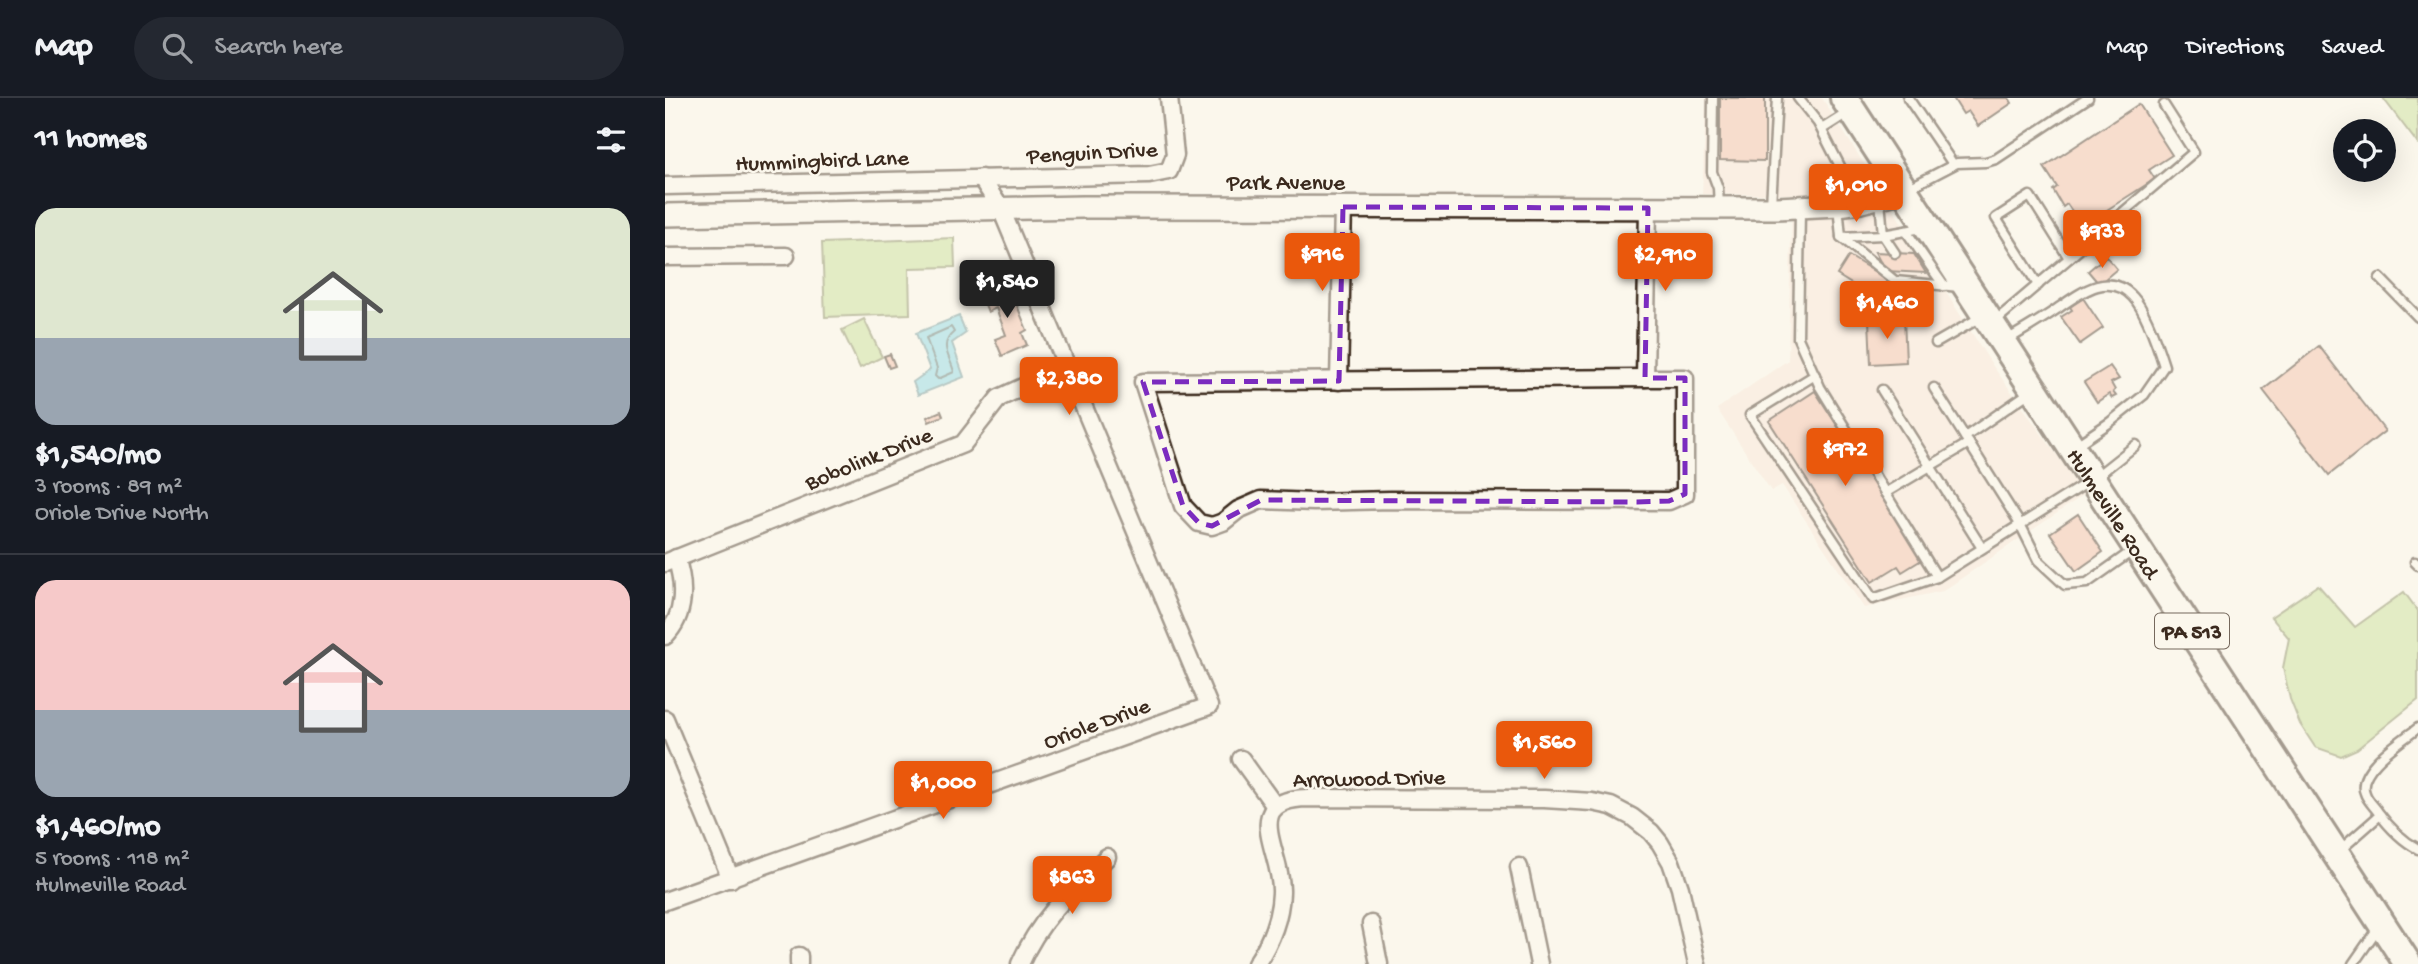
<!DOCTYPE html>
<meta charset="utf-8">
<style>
body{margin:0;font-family:"Gochi Hand",sans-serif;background:#242831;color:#f1f3f6;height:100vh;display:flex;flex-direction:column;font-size:26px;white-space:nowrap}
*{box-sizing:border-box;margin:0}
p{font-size:23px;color:#9ea1a6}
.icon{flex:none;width:38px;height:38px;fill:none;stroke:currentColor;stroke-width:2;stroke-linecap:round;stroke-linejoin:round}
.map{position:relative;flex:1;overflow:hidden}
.drawer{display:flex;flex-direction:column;background:#171b24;width:665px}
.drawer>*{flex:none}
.fabs{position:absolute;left:1668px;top:21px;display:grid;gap:14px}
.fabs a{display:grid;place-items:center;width:63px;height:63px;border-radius:50%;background:#171b24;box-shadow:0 7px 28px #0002;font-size:35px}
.price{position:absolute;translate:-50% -60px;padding:0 16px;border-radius:7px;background:#ea580c;color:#fff;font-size:23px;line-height:46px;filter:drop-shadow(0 2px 4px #0008)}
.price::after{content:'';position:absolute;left:50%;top:42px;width:21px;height:16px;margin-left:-10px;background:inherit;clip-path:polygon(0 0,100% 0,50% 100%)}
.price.current{background:#222;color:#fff}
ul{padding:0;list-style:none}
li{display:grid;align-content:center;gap:14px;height:371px;padding:0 35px}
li+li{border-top:2px solid #363941}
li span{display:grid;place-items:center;height:217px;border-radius:21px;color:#555}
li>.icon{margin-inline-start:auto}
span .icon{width:126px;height:126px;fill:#fffc;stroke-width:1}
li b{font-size:30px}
h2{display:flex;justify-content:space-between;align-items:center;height:84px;padding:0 35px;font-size:30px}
header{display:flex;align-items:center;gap:42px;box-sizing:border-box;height:98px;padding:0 35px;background:#171b24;border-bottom:2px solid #363941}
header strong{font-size:33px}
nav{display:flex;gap:38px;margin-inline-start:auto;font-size:24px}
.search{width:490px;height:63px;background:#242831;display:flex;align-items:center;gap:18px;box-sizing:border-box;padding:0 24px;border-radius:38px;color:#9ea1a6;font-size:26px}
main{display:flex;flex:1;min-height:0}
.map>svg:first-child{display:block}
</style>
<header>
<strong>Map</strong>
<div class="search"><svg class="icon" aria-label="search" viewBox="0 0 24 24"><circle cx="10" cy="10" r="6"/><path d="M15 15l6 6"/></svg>Search here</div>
<nav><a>Map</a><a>Directions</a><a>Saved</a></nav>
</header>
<main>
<section class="drawer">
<h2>11 homes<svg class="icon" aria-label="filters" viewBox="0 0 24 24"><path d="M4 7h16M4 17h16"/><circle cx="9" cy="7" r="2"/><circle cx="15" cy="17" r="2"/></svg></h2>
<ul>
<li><span style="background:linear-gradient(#dfe7d0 60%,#9aa5b1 0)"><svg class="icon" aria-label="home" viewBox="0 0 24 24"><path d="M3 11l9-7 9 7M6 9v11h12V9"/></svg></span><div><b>$1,540/mo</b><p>3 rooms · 89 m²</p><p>Oriole Drive North</p></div></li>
<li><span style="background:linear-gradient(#f6c9c9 60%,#9aa5b1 0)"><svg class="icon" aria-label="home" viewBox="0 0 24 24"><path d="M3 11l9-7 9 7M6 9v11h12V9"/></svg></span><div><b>$1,460/mo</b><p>5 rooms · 118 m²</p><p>Hulmeville Road</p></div></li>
</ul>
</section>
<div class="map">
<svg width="1753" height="866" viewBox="0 0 1753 866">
<rect width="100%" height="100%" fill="#fbf7ec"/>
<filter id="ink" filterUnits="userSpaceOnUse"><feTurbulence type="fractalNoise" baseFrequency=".0143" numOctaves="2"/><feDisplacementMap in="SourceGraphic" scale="14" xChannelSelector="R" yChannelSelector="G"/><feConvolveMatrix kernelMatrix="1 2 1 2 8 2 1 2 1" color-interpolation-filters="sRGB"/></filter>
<g filter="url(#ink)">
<polygon fill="#f8e5d7" points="1041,0 1157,0 1328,268 1420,396 1278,493 1199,510 1117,387 1106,393 1052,311 1123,262 1127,96 1037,96"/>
<g fill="#c5dd94" stroke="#808459" stroke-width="2">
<polygon points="1718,0 1753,0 1753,46"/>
<polygon points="289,140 290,169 244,170 245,216 160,219 157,145"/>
<polygon points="199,221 217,259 195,270 177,232"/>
<polygon points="1653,487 1690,529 1739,494 1753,513 1753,602 1692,651 1676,658 1650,649 1635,626 1625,601 1618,570 1624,540 1606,519"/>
</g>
<polygon fill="#87d6e4" stroke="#699195" stroke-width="2" points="294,218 301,235 287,245 299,279 253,297 248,284 265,272 251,235"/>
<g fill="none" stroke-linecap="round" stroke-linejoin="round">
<path stroke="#596f6d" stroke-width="2" d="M286,229L289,234C273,247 285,258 289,274L273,281L270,278L272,270L261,240Z"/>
</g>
<g fill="#f2bca6" stroke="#3b2a1e" stroke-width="2">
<polygon points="1055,0 1100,0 1100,63 1055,62"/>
<polygon points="1288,0 1344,0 1347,5 1313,28 1303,13 1298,16"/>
<polygon points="1474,6 1507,57 1484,72 1490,81 1417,128 1402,106 1398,109 1388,92 1392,89 1379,69"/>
<polygon points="1210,154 1249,156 1261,175 1220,173"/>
<polygon points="1184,158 1225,183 1214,203 1172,177"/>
<polygon points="1441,158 1452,171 1434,186 1423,173"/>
<polygon points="338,187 345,202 349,200 362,232 357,235 362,247 337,258 330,241 341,237 331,210 323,214 316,196"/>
<polygon points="1418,200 1438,230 1415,246 1396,219 1407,212 1405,209"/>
<polygon points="1239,220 1241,264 1206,266 1204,222"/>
<polygon points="1654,248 1720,333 1664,377 1598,292"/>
<polygon points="225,256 230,268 224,270 219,258"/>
<polygon points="1445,268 1454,281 1446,285 1450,292 1448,294 1451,298 1447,300 1444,296 1432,304 1419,284"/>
<polygon points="1150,293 1258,461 1237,474 1233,468 1207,484 1104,323"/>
<polygon points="276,313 278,318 264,324 262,319"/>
<polygon points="1413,416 1438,454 1411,473 1385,435"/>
</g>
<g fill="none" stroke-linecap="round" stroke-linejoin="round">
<g stroke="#3b2a1e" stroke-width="13">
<g id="service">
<polyline points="1048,0 1047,74 1053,90 1054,108"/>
<polyline points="1133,0 1153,25 1176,70 1173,107 1176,139 1230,183 1295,189"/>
<polyline points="1243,0 1288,66"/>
<polyline points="1157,31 1184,14"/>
<polyline points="1242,91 1292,65 1321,64 1331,61 1423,0"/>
<polyline points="1106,107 1112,0"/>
<polyline points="1135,112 1133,240 1155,289 1272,479 1428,381 1471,347"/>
<polyline points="1241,133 1279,188"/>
<polyline points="1176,139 1218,137 1215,102"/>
<polyline points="1230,155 1218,137 1257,130"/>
<polyline points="1715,180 1753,219"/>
<polyline points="1373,187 1331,120 1365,98 1404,160"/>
<polyline points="1329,224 1529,54 1499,7"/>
<path d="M1342,242C1359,232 1376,222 1392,211C1415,195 1444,172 1468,199C1481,213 1493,249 1499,268L1479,297L1444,325L1410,348"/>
<polyline points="1271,245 1318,218"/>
<polyline points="1150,277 1085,317 1208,501 1272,479"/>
<polyline points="1269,290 1300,339"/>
<polyline points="1217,292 1317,450"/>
<polyline points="1365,294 1300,339 1355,426 1373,462 1400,487 1422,485 1470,451"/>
<polyline points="1220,395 1304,345"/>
<polyline points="1750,464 1753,467"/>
<path d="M1753,630C1738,642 1690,672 1700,695C1702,702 1709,708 1713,714C1724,729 1736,742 1753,751"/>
<polyline points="1674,753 1715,717"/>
<polyline points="1688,866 1713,830"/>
</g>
</g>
<g stroke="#3b2a1e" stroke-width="21">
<g id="minor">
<polyline points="0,88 484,77 504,73 510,57 504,0"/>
<polyline points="0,159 121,158"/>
<polygon points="980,280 1020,280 1020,396 1004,403 725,402 649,404 596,402 573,412 558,424 547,428 534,425 518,408 478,284"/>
<polyline points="980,280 983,110"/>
<polyline points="674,283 678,109"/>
<polyline points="0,465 298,346 334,300 403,268"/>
<path d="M0,538C21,517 20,486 11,460"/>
<polyline points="0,621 66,781"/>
<polyline points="576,661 610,708"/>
<polyline points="854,769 874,866"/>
<polyline points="0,803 544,608 336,111 316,80"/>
<polyline points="706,826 714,866"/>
<polyline points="134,866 134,858"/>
<path d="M355,866C375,820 406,793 442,759"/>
<path d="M591,866C605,845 615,820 616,795C618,754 573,702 643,700L879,701L927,704L946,708L967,719L986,734L995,745L1006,764L1015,790L1032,866"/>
</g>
</g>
<g stroke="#3b2a1e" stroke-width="26">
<polyline id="tertiary" points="0,117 418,109 1112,110 1173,107 1196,104 1240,93"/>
</g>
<g stroke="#3b2a1e" stroke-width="32">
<g id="primary">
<path id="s1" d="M1179,0L1743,866"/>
</g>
</g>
<use href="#service" stroke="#fbf7ec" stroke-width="8"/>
<use href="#minor" stroke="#fbf7ec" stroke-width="16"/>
<use href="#tertiary" stroke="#fbf7ec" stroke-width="21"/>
<use href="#primary" stroke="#fbf7ec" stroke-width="26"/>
</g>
</g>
<path d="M0 0H1753V866H0ZM678,109L983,110L980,280H1020V396L1004,403L972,404L596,402L547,428L534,425L518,408L478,284L674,283Z" fill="#fbf7ec" fill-opacity=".55" fill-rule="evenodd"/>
<path fill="none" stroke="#7b2cbf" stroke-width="5" stroke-dasharray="14 9" stroke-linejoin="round" d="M678,109L983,110L980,280H1020V396L1004,403L972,404L596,402L547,428L534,425L518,408L478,284L674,283Z"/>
<g text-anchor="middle" stroke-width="5" stroke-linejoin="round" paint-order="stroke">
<rect fill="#fbf7ec" stroke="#75685c" stroke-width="2" x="1490" y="515.5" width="74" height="35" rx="5"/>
<g font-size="21" font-weight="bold" fill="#3b2a1e">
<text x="1527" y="540">PA 513</text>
</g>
<g font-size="23" fill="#3b2a1e" stroke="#fbf7ec">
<text transform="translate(427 53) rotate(-3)" y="8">Penguin Drive</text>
<text transform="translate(157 61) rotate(-2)" y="8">Hummingbird Lane</text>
<text x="621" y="91">Park Avenue</text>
<text transform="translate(203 359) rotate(-22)" y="8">Bobolink Drive</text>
<text dy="8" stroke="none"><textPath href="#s1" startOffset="495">Hulmeville Road</textPath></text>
<text transform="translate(431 624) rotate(-20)" y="8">Oriole Drive</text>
<text transform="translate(704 679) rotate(-1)" y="8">Arrowood Drive</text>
</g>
</g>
</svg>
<div class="fabs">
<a><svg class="icon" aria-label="locate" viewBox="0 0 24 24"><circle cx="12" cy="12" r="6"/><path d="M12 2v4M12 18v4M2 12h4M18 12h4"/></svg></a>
</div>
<b class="price" style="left:1191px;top:126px">$1,010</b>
<b class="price" style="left:1437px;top:172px">$933</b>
<b class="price" style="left:657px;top:195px">$916</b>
<b class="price" style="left:1000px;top:195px">$2,910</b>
<b class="price current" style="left:342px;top:222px">$1,540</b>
<b class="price" style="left:1222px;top:243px">$1,460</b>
<b class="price" style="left:404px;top:319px">$2,380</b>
<b class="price" style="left:1180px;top:390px">$972</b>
<b class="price" style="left:879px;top:683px">$1,560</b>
<b class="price" style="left:278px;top:723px">$1,000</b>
<b class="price" style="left:407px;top:818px">$863</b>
</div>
</main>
